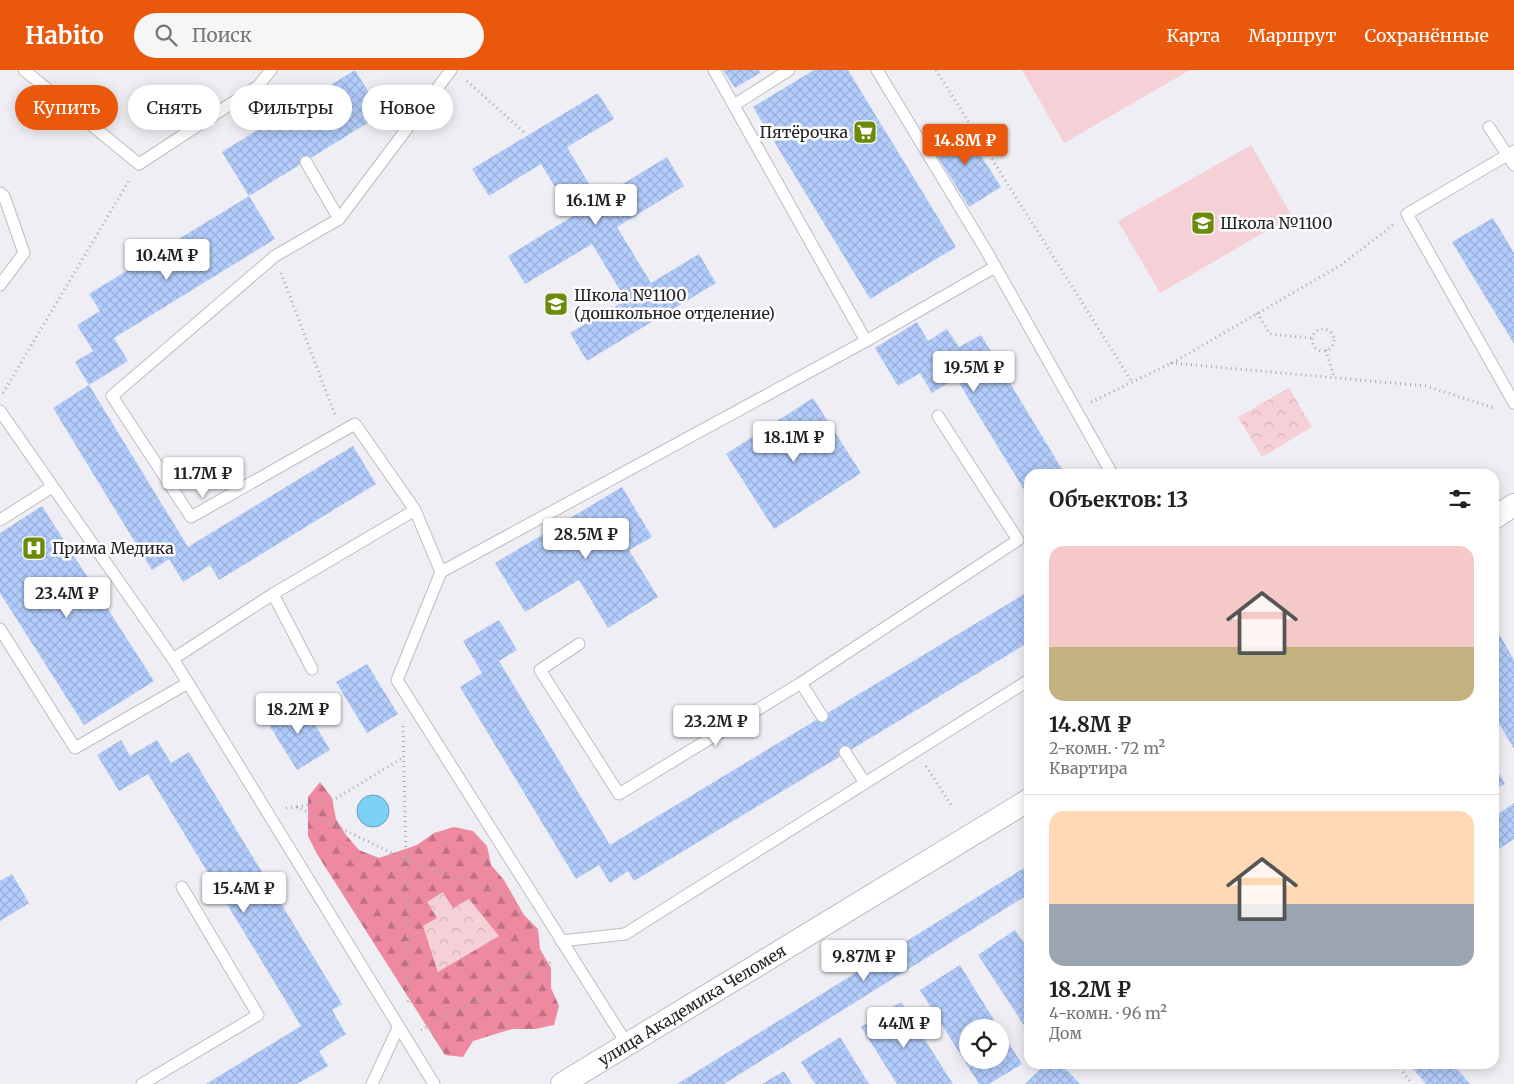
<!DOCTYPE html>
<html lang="ru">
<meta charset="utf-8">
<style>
body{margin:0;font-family:Merriweather,serif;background:#f6f6f6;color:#222;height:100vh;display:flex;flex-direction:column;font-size:19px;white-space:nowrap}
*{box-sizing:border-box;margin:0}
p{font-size:16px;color:#767676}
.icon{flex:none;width:28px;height:28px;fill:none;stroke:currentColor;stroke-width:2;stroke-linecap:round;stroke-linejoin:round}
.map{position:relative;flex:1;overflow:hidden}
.panel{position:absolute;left:1024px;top:399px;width:475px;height:600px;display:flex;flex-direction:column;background:#fff;border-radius:15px;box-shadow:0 2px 12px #0003}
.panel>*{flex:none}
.top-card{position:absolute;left:15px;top:15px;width:475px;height:45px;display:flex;gap:10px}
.fabs{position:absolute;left:959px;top:949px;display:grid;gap:10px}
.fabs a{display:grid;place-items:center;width:50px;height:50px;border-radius:50%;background:#fff;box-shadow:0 2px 12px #0003;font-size:25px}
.price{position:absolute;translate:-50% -42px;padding:0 11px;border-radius:5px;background:#fff;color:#222;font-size:16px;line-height:32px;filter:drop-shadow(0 1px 2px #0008)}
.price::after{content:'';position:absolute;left:50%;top:30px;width:15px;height:11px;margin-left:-8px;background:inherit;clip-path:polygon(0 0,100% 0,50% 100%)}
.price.on{background:#ea580c;color:#fff}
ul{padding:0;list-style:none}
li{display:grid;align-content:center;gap:10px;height:265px;padding:0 25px}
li+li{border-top:1px solid #e0e0e0}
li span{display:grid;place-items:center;height:155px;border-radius:15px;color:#555}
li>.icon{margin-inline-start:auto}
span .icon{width:90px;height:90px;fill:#fffc;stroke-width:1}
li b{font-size:21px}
h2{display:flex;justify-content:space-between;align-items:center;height:60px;padding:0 25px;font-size:21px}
.tag{padding:0 18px;border-radius:22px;background:#fff;box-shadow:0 2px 12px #0003;font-size:18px;line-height:45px}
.tag.on{background:#ea580c;color:#fff}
header{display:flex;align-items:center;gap:30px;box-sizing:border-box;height:70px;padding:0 25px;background:#ea580c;color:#fff}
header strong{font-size:24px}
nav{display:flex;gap:28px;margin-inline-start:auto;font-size:18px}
.search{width:350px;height:45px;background:#f6f6f6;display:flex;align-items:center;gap:12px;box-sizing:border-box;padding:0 18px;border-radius:28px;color:#767676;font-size:19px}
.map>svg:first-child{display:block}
</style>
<header>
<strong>Habito</strong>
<div class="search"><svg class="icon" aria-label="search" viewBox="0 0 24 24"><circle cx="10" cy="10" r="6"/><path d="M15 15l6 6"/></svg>Поиск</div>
<nav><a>Карта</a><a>Маршрут</a><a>Сохранённые</a></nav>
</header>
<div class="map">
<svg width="1514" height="1014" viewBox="0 0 1514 1014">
<defs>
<pattern id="forest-firs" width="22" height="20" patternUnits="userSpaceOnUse" patternTransform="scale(1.25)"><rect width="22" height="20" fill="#ed8aa0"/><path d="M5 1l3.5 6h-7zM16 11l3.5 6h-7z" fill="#c07082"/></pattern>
<pattern id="park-crowns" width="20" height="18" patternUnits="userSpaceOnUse" patternTransform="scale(1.25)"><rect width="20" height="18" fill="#f5d0d7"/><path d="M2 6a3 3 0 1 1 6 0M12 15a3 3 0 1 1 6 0" fill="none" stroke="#d2b2b8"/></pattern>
<pattern id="building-cross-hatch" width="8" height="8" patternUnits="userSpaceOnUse" patternTransform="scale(1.25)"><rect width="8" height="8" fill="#b2ccfc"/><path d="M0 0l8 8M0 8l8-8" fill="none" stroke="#99afd8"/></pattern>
</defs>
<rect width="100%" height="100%" fill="#efeef4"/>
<path fill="url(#forest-firs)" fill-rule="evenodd" d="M320,712L332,728L336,749L346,765L359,780L379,788L417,775L434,763L454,757L473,761L487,776L491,795L504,810L524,845L538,859L540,879L551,898V918L559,936L554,955L535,959H512L473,971L463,987L445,985L317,784L308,766V727ZM443,823L453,839L438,902L424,857L437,848Z"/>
<g fill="url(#park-crowns)">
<polygon points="1289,318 1312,357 1262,387 1238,347"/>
<polygon points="443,822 453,838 469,829 499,866 438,902 423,856 437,848 427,832"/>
</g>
<g fill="#f5d0d7">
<polygon points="1022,0 1190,0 1064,73"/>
<polygon points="1251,75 1292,146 1160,223 1118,151"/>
</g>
<circle fill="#7cd1f6" stroke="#619db7" cx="373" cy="741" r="16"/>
<g fill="url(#building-cross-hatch)">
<polygon points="355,0 382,44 249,126 222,82"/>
<polygon points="723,0 759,0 760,3 735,18"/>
<polygon points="814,0 848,0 956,177 870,229 753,37"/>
<polygon points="598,23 614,49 567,77 598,129 667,87 684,116 617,157 651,213 699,184 716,213 587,291 570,263 626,230 592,174 525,214 508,186 573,146 541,94 489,126 472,99"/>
<polygon points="961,54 1001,117 969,137 930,74"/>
<polygon points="249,126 275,169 114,268 128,291 89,315 75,292 93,281 77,255 100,241 89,224"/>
<polygon points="1493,148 1514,183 1514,274 1452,172"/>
<polygon points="917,252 928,271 947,259 959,277 981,265 1065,404 1029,404 1029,428 956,308 932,323 920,303 898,316 875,278"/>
<polygon points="89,315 188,477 353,376 376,414 219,510 210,495 183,512 169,489 152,500 53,338"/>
<polygon points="813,328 861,403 774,459 726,384"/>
<polygon points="622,417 652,467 629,480 658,527 608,558 579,510 525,542 495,493"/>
<polygon points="42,436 154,611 84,655 0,523 0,463"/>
<polygon points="1029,521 1029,572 634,811 628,801 610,813 599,795 576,809 460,617 482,603 463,571 499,550 517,580 499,591 610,775"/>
<polygon points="1494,555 1514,590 1514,679 1494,645"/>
<polygon points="367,594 398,644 367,663 336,612"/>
<polygon points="300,629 330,680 297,700 266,650"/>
<polygon points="121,670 130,686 157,670 171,693 189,682 342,934 332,940 346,964 319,981 328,996 297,1014 206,1014 301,956 148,704 119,721 97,685"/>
<polygon points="1494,694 1505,714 1494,720"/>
<polygon points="1514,733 1514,769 1496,781 1494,778 1494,747"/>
<polygon points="1029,795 1029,824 724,1014 677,1014"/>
<polygon points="12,804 29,833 0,851 0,811"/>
<polygon points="1015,860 1029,880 1029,963 978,885"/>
<polygon points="960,895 999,958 968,958 968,990 1000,990 1000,959 1022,994 989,1014 979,1014 920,920"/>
<polygon points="901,932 953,1014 897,1014 861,957"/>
<polygon points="840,967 869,1014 815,1014 801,992"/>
<polygon points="1046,994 1061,994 1080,1014 1025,1014"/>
<polygon points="1409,994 1453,994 1470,1014 1426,1014"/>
<polygon points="784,1001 792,1014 762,1014"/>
</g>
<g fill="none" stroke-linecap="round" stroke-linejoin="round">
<g stroke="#bebcc2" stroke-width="13">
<g id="lane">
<polyline points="24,0 139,94 258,16 278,47"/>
<polyline points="714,0 866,271"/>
<polyline points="877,0 987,182 1112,404"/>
<polyline points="258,16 271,0"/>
<polyline points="734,35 789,0"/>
<polyline points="1489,57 1514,95"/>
<polyline points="1514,81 1407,144 1514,333"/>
<polyline points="306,92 339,149 275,186 112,326 191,447 355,354 415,440 441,502 397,610 627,974"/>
<polyline points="0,123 4,126 24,183 0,215"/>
<polyline points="339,149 451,0"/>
<polyline points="0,341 173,589"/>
<polyline points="0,450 52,417"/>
<polyline points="441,502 866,271 995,197"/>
<polyline points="273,524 312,599"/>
<polyline points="0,559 75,678 188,613 173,589 273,524 415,440"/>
<polyline points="579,574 540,600 619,724 801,613"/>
<polyline points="188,613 434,1014"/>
<polyline points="822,646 801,613 1018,470 938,346"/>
<polyline points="845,682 865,713"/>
<polyline points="561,871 625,864 1029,610"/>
<polyline points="142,1014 258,945 182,817"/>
<polyline points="372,1014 398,958"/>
</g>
</g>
<g stroke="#bebcc2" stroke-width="24">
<g id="street">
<polyline points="1494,448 1514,435"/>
<path id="s1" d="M562,1014L1029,730"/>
</g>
</g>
<g stroke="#acabb0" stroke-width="3" stroke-dasharray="1 4" stroke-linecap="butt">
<polyline points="936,0 1132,312"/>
<polyline points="467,11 526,64"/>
<polyline points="1393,155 1341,195 1172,293 1426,316 1494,338"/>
<polyline points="281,203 335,345"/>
<polyline points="1257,243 1270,264 1312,268"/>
<circle cx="1323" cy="270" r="11"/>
<polyline points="1326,280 1334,307"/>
<polyline points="3,323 130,109"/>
<polyline points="1091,332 1172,293"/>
<polyline points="403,656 409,928 407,934"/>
<polyline points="926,696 953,738"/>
<polyline points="297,737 335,729 404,687"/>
<polyline points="286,738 297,737 406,790 511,827"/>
<polyline points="421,960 553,891"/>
<polyline points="1397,994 1412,1014"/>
</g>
<use href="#lane" stroke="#fff" stroke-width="11"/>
<use href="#street" stroke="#fff" stroke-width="22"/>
</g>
<defs>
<g id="supermarket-square" transform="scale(1.25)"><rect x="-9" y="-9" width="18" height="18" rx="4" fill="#6c8b0b" stroke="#fdfcfe"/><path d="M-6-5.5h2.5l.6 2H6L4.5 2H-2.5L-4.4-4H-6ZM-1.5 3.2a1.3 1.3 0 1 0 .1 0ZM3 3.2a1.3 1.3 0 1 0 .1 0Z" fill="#fff"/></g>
<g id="school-square" transform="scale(1.25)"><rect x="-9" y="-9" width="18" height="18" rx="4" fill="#6c8b0b" stroke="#fdfcfe"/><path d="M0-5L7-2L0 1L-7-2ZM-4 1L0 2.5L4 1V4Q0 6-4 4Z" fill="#fff"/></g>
<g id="hospital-square" transform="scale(1.25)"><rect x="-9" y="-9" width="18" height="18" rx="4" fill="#6c8b0b" stroke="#fdfcfe"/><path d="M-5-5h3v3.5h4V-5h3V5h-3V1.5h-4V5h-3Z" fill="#fff"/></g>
</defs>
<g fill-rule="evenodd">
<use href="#supermarket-square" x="865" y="62"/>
<use href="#school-square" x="1203" y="153"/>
<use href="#school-square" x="556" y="234"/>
<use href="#hospital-square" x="34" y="478"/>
</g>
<g text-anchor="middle" stroke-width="5" stroke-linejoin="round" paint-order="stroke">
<g font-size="16" fill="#232325" stroke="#fdfcfe" text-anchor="start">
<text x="848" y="68" text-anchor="end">Пятёрочка</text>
<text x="1220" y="159">Школа №1100</text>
<text x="574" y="231">Школа №1100<tspan x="574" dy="18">(дошкольное отделение)</tspan></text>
<text x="52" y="484">Прима Медика</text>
</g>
<g font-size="16" fill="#232325" stroke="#fdfcfe">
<text dy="6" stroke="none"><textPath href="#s1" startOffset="152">улица Академика Челомея</textPath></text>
</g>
</g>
</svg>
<div class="fabs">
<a><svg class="icon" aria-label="locate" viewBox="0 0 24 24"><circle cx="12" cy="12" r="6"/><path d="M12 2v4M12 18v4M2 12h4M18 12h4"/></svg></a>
</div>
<b class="price on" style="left:965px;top:96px">14.8M ₽</b>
<b class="price" style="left:596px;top:156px">16.1M ₽</b>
<b class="price" style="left:167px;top:211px">10.4M ₽</b>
<b class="price" style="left:974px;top:323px">19.5M ₽</b>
<b class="price" style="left:794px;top:393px">18.1M ₽</b>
<b class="price" style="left:203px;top:429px">11.7M ₽</b>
<b class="price" style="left:586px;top:490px">28.5M ₽</b>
<b class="price" style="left:67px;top:549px">23.4M ₽</b>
<b class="price" style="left:298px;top:665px">18.2M ₽</b>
<b class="price" style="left:716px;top:677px">23.2M ₽</b>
<b class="price" style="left:244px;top:844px">15.4M ₽</b>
<b class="price" style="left:864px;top:912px">9.87M ₽</b>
<b class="price" style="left:904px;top:979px">44M ₽</b>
<div class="top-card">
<a class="tag on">Купить</a>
<a class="tag">Снять</a>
<a class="tag">Фильтры</a>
<a class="tag">Новое</a>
</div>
<section class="panel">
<h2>Объектов: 13<svg class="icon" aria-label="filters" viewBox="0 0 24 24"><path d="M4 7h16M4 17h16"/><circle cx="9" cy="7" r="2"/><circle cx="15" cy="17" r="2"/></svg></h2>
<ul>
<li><span style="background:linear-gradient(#f6c9c9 65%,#c2b280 0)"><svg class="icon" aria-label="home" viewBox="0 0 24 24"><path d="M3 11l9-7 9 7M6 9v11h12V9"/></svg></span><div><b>14.8M ₽</b><p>2-комн. · 72 m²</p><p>Квартира</p></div></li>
<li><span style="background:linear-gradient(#ffd9b3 60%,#9aa5b1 0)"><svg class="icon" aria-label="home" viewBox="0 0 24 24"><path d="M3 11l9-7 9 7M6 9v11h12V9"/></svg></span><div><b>18.2M ₽</b><p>4-комн. · 96 m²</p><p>Дом</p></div></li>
</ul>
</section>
</div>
